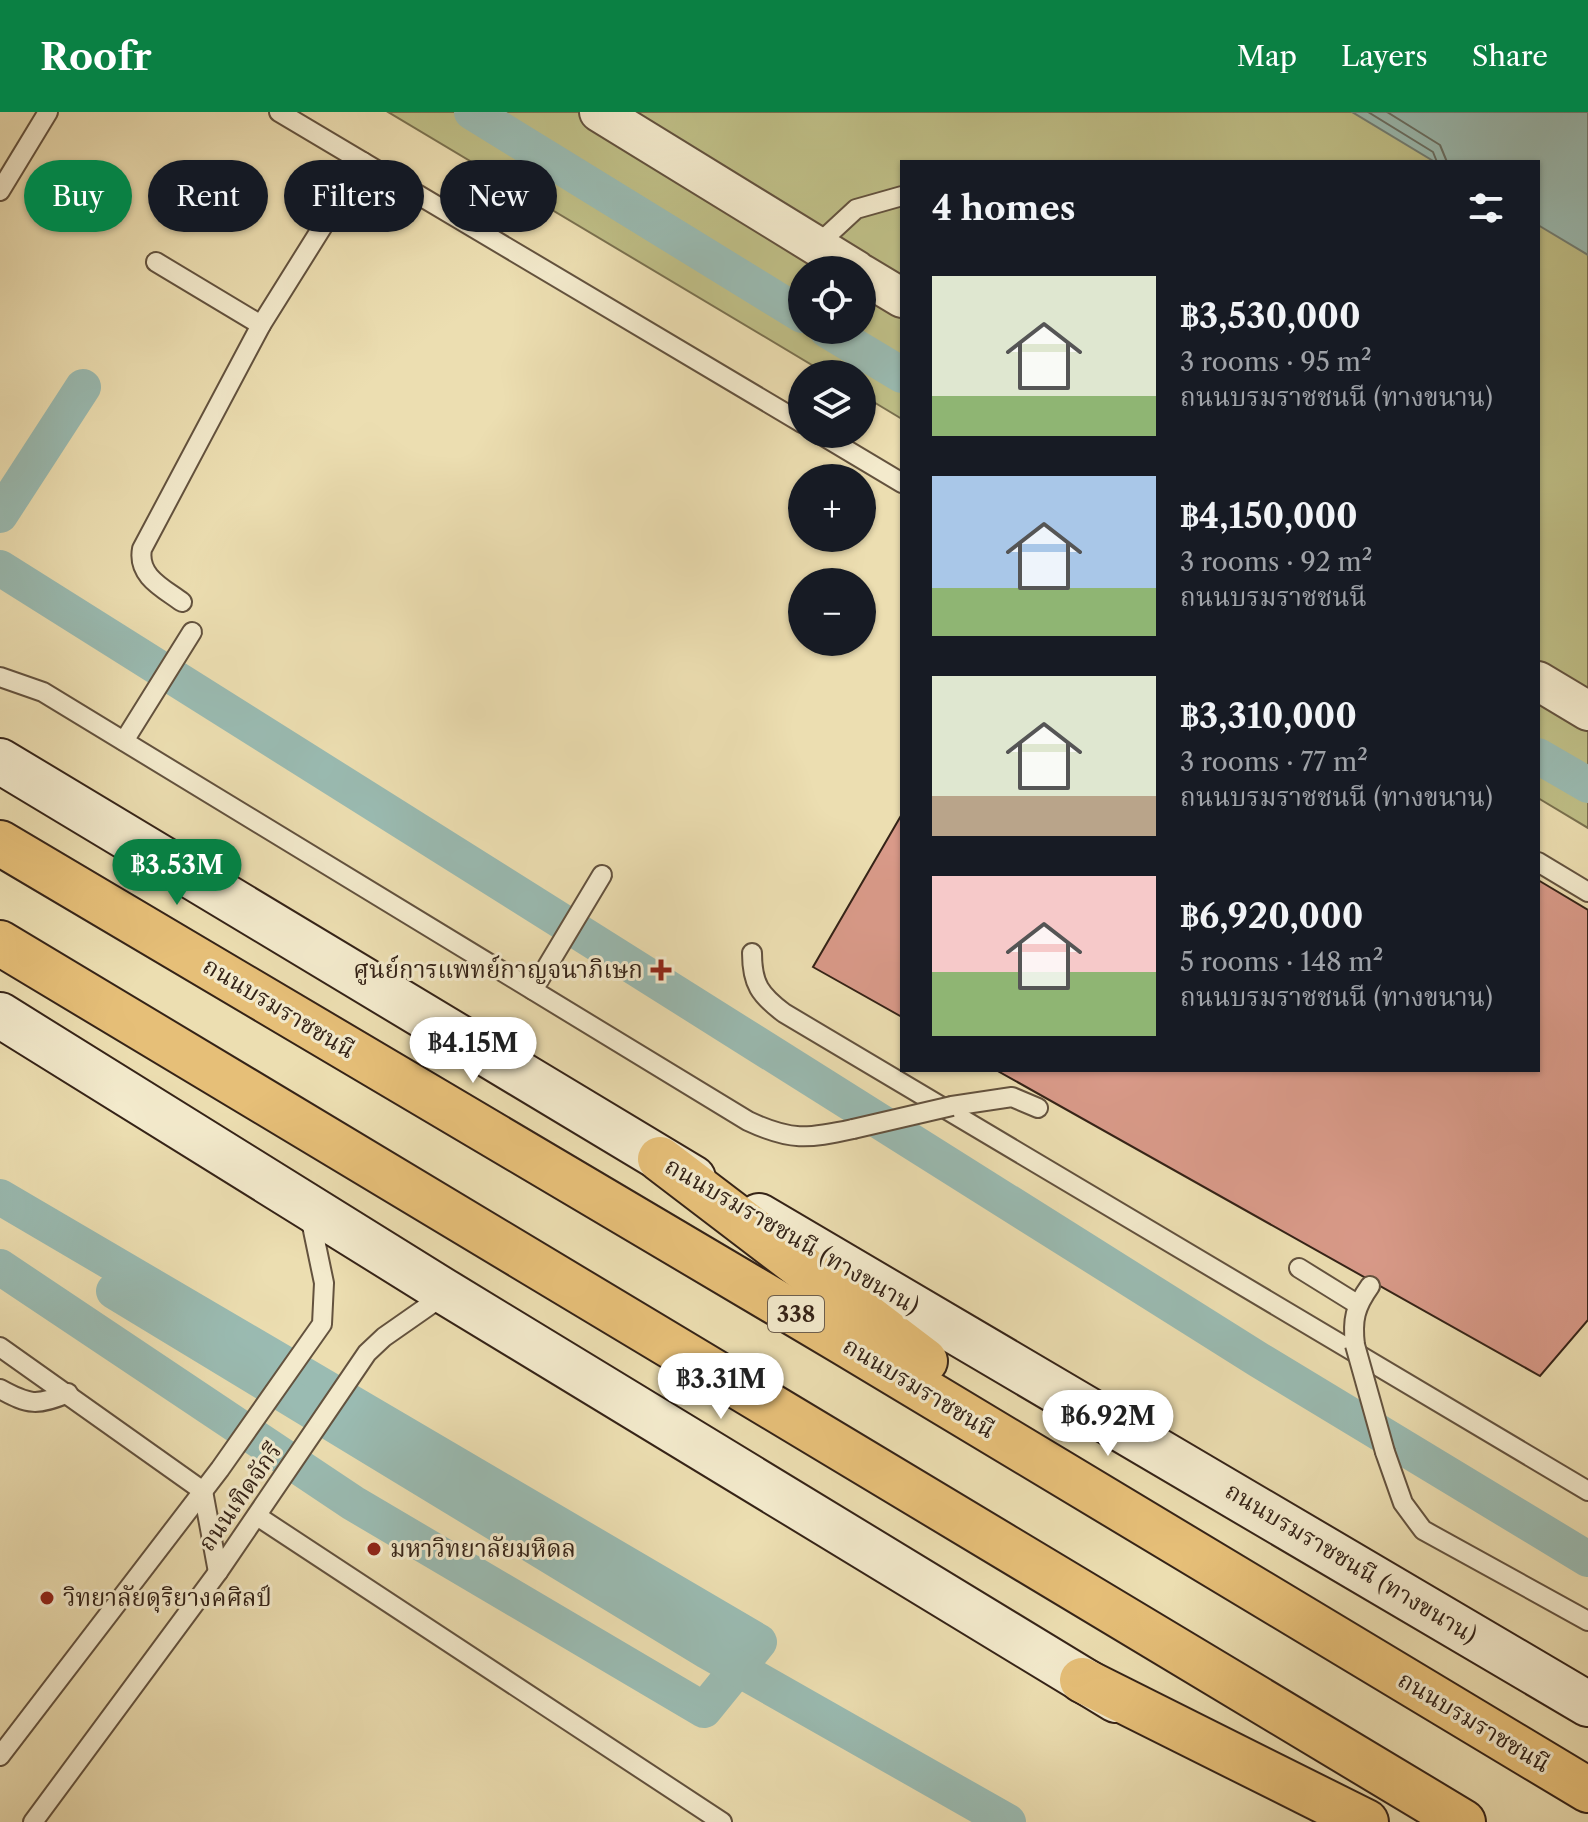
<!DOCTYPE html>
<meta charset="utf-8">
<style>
body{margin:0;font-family:"Libre Caslon Text","Noto Serif Thai",serif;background:#242831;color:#f1f3f6;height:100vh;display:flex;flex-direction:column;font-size:30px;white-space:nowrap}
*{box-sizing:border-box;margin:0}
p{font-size:26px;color:#9ea1a6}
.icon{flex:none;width:44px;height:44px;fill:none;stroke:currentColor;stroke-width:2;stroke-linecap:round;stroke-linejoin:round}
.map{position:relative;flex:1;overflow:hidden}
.details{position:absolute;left:900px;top:48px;width:640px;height:912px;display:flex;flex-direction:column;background:#171b24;border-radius:0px;box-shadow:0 2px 6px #0004}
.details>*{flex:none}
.top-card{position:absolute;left:24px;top:48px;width:756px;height:72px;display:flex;gap:16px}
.tools{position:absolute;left:788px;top:144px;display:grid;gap:16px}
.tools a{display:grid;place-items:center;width:88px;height:88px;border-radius:50%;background:#171b24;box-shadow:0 2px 6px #0004;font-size:40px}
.price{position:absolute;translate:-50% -68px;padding:0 18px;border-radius:28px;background:#fff;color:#222;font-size:26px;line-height:52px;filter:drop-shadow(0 2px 4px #0008)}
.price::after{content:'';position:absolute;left:50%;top:48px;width:24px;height:18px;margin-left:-12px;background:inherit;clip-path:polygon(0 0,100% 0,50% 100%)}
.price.current{background:#0b8043;color:#fff}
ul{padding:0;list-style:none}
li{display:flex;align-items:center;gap:24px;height:200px;padding:0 32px}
li span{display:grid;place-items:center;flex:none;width:224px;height:160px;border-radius:0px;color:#555}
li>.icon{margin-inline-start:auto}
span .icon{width:96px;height:96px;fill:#fffc;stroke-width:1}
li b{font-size:34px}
h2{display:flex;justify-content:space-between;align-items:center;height:96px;padding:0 32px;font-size:34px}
.tag{padding:0 28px;border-radius:36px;background:#171b24;box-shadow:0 2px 6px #0004;font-size:28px;line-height:72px}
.tag.current{background:#0b8043;color:#fff}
header{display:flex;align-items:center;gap:48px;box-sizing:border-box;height:112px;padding:0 40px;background:#0b8043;color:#fff}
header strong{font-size:38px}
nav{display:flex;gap:44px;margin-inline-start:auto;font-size:28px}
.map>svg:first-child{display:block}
</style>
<header>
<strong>Roofr</strong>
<nav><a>Map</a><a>Layers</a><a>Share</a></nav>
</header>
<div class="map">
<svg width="1588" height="1710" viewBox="0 0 1588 1710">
<rect width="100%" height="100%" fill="#ecdeb1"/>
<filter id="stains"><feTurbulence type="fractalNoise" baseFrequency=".0025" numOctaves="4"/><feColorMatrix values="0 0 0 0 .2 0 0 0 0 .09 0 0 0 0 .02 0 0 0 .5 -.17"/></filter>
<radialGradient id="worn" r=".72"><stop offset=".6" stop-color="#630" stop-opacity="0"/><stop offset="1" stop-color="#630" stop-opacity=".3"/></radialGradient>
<path fill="#bfbf87" stroke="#7a714f" stroke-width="2" fill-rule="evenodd" d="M388,0H1588V716L1538,686V50H902V307L862,283V262H827ZM802,158H862V218H802Z"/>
<polygon fill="#9abbb2" stroke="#727e74" stroke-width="2" points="1352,0 1588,0 1588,143 1538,113 1538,50 1435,50"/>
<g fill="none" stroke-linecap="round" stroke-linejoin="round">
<g stroke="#686f64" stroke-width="2">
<polyline points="1368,0 1433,40 1437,50"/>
<polyline points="1387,0 1440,33 1447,50"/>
</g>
<g stroke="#9abbb2" stroke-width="36">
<polyline points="472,0 802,203"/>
<polyline points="827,218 902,263"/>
<polyline points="0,403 83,275"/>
<polyline points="0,456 1259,1248 1588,1447"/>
<polyline points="1538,644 1588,673"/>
<polyline points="0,1085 759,1530 704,1598 353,1391 0,1155"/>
<polyline points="114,1179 707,1539 1008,1710"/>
</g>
</g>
<g fill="#d99a89" stroke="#352317" stroke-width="2">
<polygon points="902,702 902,905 813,855"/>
<polygon points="1538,768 1588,798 1588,1208 1540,1264 996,958 1538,958"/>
</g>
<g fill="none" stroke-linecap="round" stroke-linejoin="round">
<g stroke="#63523e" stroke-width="22">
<g id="service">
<polyline points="279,0 802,311"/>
<polyline points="0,79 48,0"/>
<polyline points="816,134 856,97 902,84"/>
<polyline points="156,150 261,213 363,50"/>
<polyline points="820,322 902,371"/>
<path d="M182,490C163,476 137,464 142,437L261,213"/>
<path d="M0,565L43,580L748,1009C791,1029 807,1027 853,1017"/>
<polyline points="124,629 192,520"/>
<polyline points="1538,750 1588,780"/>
<path d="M752,841C752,872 760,883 784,901L1588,1379"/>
<polyline points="533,878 602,763"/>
<polyline points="952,994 1012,985 1038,996"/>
<polyline points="1299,1156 1357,1192"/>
<path d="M1355,1233C1352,1208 1355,1195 1370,1174"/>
<polyline points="0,1235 203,1379 218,1460"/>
<path d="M0,1277C29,1293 37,1294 68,1281"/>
<polyline points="1385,1340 1403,1391 1423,1418 1588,1509"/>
<polyline points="257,1404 722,1710"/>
<polyline points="0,1644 220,1357 322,1212 324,1171 310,1104"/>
<polyline points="33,1710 218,1460 367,1241 384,1225 447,1181"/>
</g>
</g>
<g stroke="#63523e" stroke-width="42">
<g id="minor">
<polyline points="599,0 856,158"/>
<polyline points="862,162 902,186"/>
<polyline points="1538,569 1588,599"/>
</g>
</g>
<g stroke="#352317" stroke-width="48">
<g id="secondary">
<polyline points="0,649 693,1066"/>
<polyline points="0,903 447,1181 1116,1588"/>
<polyline points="759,1104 1588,1592"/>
</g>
</g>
<g stroke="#352317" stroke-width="48">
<g id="trunk">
<polyline points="0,731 843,1230 1588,1678"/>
<polyline points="0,831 1463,1710"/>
<polyline points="660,1047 925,1249"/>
<polyline points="1082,1568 1366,1710"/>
</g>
</g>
<use href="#service" stroke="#f3eacc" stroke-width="18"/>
<use href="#minor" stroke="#f3eacc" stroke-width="38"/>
<use href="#secondary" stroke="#f3eacc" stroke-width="44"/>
<use href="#trunk" stroke="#e6bf78" stroke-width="44"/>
<g stroke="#63523e" stroke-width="22" stroke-linecap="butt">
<g id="service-bridge">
<polyline points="853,1017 952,994"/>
<polyline points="1355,1233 1385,1340"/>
</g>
</g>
<use href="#service-bridge" stroke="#f3eacc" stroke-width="18"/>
</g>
<g fill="#8f2418" stroke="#f3eacc" stroke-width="3">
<path d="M657 846h8v8h8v8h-8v8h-8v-8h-8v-8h8z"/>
<circle cx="374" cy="1437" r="8"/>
<circle cx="47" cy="1486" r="8"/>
</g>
<g text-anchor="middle" stroke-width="6" stroke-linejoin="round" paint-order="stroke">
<rect fill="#f3eacc" stroke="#6e5f4d" stroke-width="2" x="768" y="1184" width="56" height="36" rx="6"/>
<g font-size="22" font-weight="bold" fill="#352317">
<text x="796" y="1210">338</text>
</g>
<g font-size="24" fill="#352317" stroke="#f3eacc" text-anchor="start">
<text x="643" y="866" text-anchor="end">ศูนย์การแพทย์กาญจนาภิเษก</text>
<text x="390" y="1445">มหาวิทยาลัยมหิดล</text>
<text x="63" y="1494">วิทยาลัยดุริยางคศิลป์</text>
</g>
<g font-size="24" fill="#352317" stroke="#f3eacc">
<text transform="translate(279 896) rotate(31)" y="8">ถนนบรมราชชนนี</text>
<text transform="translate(792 1124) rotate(30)" y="8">ถนนบรมราชชนนี (ทางขนาน)</text>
<text transform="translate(919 1276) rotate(31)" y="8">ถนนบรมราชชนนี</text>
<text transform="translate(240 1385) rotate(-55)" y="8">ถนนเทิดจักรี</text>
<text transform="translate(1351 1451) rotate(31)" y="8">ถนนบรมราชชนนี (ทางขนาน)</text>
<text transform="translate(1474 1610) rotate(31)" y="8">ถนนบรมราชชนนี</text>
</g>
</g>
<rect width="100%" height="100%" filter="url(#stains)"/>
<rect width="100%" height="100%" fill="url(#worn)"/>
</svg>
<div class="tools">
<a><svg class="icon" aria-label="locate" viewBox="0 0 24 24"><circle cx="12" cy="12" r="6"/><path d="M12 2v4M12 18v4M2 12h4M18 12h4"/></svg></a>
<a><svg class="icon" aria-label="layers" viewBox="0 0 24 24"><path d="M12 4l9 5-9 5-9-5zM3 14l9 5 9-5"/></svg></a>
<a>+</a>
<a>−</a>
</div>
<b class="price current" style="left:177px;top:795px">฿3.53M</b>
<b class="price" style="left:473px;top:973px">฿4.15M</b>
<b class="price" style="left:721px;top:1309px">฿3.31M</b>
<b class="price" style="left:1108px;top:1346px">฿6.92M</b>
<div class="top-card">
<a class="tag current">Buy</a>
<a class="tag">Rent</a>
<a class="tag">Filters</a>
<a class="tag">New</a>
</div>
<section class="details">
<h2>4 homes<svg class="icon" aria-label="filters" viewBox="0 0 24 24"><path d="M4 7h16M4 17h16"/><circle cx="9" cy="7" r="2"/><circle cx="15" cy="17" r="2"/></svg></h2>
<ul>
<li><span style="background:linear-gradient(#dfe7d0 75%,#8fb573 0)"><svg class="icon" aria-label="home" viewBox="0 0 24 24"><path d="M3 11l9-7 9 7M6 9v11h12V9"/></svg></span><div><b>฿3,530,000</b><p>3 rooms · 95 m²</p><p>ถนนบรมราชชนนี (ทางขนาน)</p></div></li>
<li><span style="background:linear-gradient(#a9c7e8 70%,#8fb573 0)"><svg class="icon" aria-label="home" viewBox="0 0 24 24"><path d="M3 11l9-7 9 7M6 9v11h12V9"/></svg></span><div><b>฿4,150,000</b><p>3 rooms · 92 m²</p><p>ถนนบรมราชชนนี</p></div></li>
<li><span style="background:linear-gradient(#dfe7d0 75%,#b9a48a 0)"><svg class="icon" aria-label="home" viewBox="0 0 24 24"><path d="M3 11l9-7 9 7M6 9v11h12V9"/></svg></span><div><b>฿3,310,000</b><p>3 rooms · 77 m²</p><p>ถนนบรมราชชนนี (ทางขนาน)</p></div></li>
<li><span style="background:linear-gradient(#f6c9c9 60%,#8fb573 0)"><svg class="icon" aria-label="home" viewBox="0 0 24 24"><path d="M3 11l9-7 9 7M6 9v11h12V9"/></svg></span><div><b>฿6,920,000</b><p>5 rooms · 148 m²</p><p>ถนนบรมราชชนนี (ทางขนาน)</p></div></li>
</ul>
</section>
</div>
